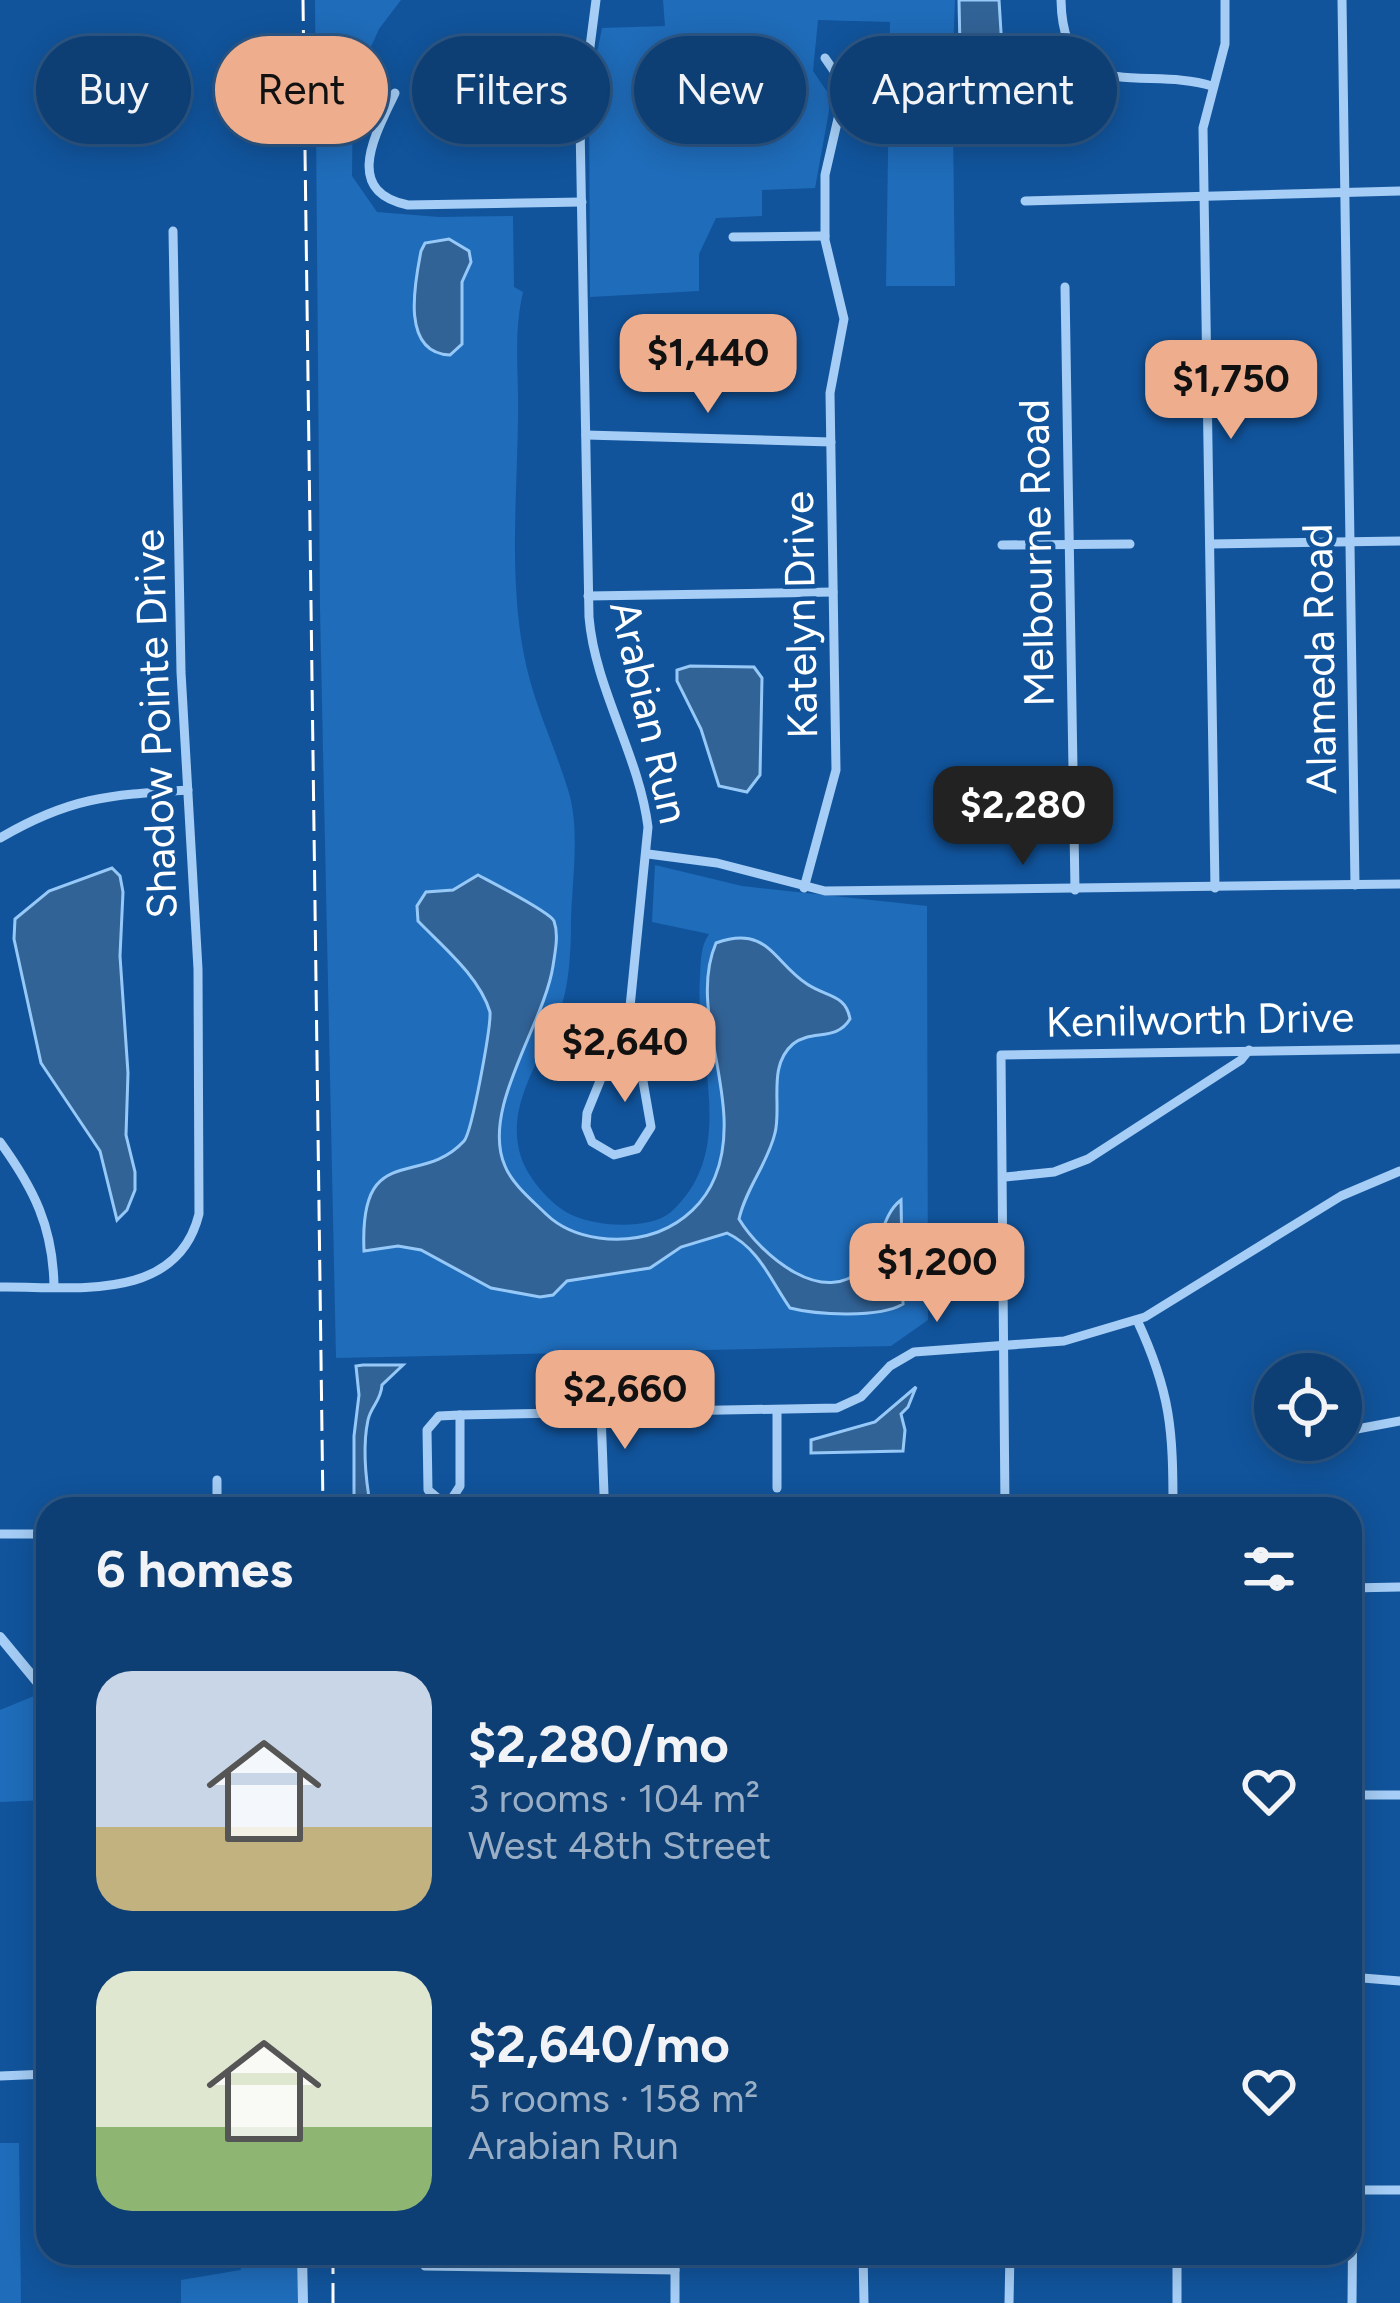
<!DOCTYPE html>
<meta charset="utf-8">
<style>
body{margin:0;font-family:Figtree,sans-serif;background:#1b4a7d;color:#f1f3f6;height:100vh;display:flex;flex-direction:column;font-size:45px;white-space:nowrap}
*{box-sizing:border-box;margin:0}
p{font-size:39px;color:#9aafc5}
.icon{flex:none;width:66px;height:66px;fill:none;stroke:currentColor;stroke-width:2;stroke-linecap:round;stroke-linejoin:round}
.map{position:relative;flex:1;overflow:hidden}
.details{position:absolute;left:36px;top:1497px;width:1326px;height:768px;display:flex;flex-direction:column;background:#0d3f75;border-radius:36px;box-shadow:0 6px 30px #0003,0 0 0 3px #2d5887}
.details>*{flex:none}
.hud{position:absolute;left:36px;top:36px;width:1329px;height:108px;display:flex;gap:24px}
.tools{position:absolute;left:1254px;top:1353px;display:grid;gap:24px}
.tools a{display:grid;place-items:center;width:108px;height:108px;border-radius:50%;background:#0d3f75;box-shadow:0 6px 30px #0003,0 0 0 3px #2d5887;font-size:60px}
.price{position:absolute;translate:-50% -102px;padding:0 27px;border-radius:24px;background:#eead8d;color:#111;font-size:39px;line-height:78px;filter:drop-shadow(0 3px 6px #0008)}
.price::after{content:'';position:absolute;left:50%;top:72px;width:36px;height:27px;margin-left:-18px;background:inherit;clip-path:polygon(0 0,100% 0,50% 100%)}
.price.selected{background:#222;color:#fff}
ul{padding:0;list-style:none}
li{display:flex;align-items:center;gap:36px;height:300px;padding:0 60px}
li span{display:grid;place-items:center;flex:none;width:336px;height:240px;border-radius:36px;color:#555}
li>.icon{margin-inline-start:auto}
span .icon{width:144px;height:144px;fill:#fffc;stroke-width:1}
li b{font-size:51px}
h2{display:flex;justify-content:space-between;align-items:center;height:144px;padding:0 60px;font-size:51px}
.chip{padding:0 42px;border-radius:54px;background:#0d3f75;box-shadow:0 6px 30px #0003,0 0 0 3px #2d5887;font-size:42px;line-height:108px}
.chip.selected{background:#eead8d;color:#111}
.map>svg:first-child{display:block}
</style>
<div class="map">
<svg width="1400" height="2303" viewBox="0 0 1400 2303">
<rect width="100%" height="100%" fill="#11549c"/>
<g fill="#1f6cba">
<path d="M315,0H401L379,29L353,87L352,176L377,212L439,217L513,216L514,287L523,292C513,335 519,374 518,418C517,497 509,577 524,655C533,703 555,746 569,793C580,831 572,881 571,921C571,944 570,970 565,993C553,1047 502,1099 521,1157C528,1178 548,1201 566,1212C590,1227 649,1231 671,1212C740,1150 694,1055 700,977C701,962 700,947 709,934L652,922L655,865L742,886L927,906L928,1320L891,1346L336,1358L320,609Z"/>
<polygon points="663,0 955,0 953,51 972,82 973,127 953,128 955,286 886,286 890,22 818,20 813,71 828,93 829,111 815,188 762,190 762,216 716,218 699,254 699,291 590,297 589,92 602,28 665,26"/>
<polygon points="34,1696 48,1708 48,1800 0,1802 0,1710"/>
<polygon points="0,2143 19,2143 21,2303 0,2303"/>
<polygon points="239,2253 302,2253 303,2303 181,2303 181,2280 241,2270"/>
</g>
<g fill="#326397" stroke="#97c9f8" stroke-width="3">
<polygon points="959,0 999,0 1002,48 1009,72 1040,118 1037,126 983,127 980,81 960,47"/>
<path d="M449,239L469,251L471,262L462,282V344L450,355C400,353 415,282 421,251L425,243Z"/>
<polygon points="690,666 754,667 762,678 760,775 747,792 719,786 701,729 677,681 677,670"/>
<polygon points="112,868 120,876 123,892 120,956 128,1073 126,1135 135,1172 135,1190 127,1210 117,1220 100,1151 41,1063 14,939 15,919 49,891"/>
<path d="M478,875C491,882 550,912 554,921C559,935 555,952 553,966C544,1025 480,1109 505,1166C512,1184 533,1201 546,1214C574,1241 622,1245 658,1232C684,1222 705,1202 715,1177C746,1101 686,1013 716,943C768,924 774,963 807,984C826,997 846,994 850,1019C836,1042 812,1029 793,1044C767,1066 782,1106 775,1133C768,1163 746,1188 739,1219C760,1254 825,1311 865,1266C882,1247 881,1215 901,1200L903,1304C880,1318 817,1315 790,1308C771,1281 759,1248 727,1233L681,1247L650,1268L567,1281L553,1295L540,1297L491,1288L421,1250L398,1246L364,1251C359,1139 420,1189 464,1141C472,1132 491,1027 490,1012C479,976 443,947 418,921L417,906L426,892L453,890Z"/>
<path d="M363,1365H403L382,1385C381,1401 371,1406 368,1420C362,1448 366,1482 371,1509H354V1436L359,1395L356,1366Z"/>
<polygon points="916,1387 908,1407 901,1414 905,1430 903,1451 811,1453 811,1440 875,1422"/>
</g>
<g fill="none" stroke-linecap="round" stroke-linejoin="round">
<g stroke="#a5cdf5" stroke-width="9">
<path d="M596,0L580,124L589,617C595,689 639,755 648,827L630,1007"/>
<path d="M1061,0C1063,108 1145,65 1212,86"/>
<polyline points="1342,0 1355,885"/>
<path d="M395,93C377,132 341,191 408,205L582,202"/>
<polyline points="1025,201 1400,191"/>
<polyline points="733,237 825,236"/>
<polyline points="1065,287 1075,890"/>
<polyline points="586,435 831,442"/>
<polyline points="1210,544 1400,541"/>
<polyline points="1002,545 1130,544"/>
<polyline points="588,596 833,592"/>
<path d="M0,838C70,797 109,795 188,790"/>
<polyline points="648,854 717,863 825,891 1400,884"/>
<polyline points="804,888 836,770 830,393 844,319 825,240 825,175 840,110 836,74 825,58"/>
<polyline points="1215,888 1203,128 1225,44 1225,0"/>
<polygon points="630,1007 651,1127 637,1149 614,1155 592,1142 586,1127 587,1113"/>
<path d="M0,1142C34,1189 53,1227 54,1286"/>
<polyline points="1005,1177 1054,1172 1088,1159 1241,1060 1249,1050"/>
<path d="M0,1287C72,1286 177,1304 199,1214L198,969L181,672L173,231"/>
<path d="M1137,1320C1171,1393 1173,1430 1173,1509"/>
<polyline points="777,1410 777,1488"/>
<polyline points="601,1413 604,1494"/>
<polyline points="460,1415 837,1408 861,1397 890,1366 914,1352 1064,1341 1145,1317 1341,1196 1400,1171"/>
<polygon points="460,1415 460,1486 451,1500 441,1501 428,1490 427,1430 439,1416"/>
<polyline points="1341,1432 1400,1421"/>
<polyline points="217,1480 217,1509"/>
<polyline points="1005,1509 1001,1055 1400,1049"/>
<polyline points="0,1534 48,1534"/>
<polyline points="1350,1588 1400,1587"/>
<polyline points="1350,1795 1400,1795"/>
<polyline points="1350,1977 1400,1981"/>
<polyline points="0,2076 48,2074"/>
<polyline points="1351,2190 1400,2190"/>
<polyline points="675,2253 675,2303"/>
<polyline points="863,2253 864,2303"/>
<polyline points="425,2266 675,2270"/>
<polyline points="1009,2303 1010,2253"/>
<polyline points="1177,2303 1177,2253"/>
<polyline points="1352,2303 1353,2190"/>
</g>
<g stroke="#a5cdf5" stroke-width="10">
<polyline points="0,1637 48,1695"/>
<polyline points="302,2253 303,2303"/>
</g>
<g stroke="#fff" stroke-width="3" stroke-dasharray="21 9" stroke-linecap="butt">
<polyline points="303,0 323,1509"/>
<polyline points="333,2253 333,2303"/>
</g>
</g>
<g text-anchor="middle" stroke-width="9" stroke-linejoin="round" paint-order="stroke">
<g font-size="42" fill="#fff" stroke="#11549c">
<text transform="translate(1036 553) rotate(-91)" y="15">Melbourne Road</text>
<text transform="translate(800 615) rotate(-91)" y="15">Katelyn Drive</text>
<text transform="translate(1319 659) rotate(-91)" y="15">Alameda Road</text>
<text transform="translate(650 712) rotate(77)" y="15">Arabian Run</text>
<text transform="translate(155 724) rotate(-92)" y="15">Shadow Pointe Drive</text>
<text transform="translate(1200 1019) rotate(-1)" y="15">Kenilworth Drive</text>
</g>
</g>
</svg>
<div class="tools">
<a><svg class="icon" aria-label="locate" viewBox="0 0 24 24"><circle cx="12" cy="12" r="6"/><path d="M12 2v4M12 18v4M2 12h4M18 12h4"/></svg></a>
</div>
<b class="price" style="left:708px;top:416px">$1,440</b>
<b class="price" style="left:1231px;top:442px">$1,750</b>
<b class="price selected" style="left:1023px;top:868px">$2,280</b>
<b class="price" style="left:625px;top:1105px">$2,640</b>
<b class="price" style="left:937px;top:1325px">$1,200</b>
<b class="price" style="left:625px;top:1452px">$2,660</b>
<div class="hud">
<a class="chip">Buy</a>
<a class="chip selected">Rent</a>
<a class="chip">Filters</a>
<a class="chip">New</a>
<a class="chip">Apartment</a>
</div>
<section class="details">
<h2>6 homes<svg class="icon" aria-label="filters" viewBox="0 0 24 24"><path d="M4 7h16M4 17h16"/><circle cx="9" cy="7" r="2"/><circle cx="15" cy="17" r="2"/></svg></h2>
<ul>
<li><span style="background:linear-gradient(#c9d6e8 65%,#c2b280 0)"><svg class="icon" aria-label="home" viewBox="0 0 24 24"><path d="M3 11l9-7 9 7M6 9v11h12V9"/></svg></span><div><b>$2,280/mo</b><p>3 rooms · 104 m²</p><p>West 48th Street</p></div><svg class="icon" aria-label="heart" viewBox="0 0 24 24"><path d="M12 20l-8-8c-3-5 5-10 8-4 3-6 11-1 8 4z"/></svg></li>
<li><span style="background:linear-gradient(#dfe7d0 65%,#8fb573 0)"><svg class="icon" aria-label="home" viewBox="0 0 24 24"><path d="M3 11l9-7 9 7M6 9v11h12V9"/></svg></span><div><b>$2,640/mo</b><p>5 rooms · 158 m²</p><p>Arabian Run</p></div><svg class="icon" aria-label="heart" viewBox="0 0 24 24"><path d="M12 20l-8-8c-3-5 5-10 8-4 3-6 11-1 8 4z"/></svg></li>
</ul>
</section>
</div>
